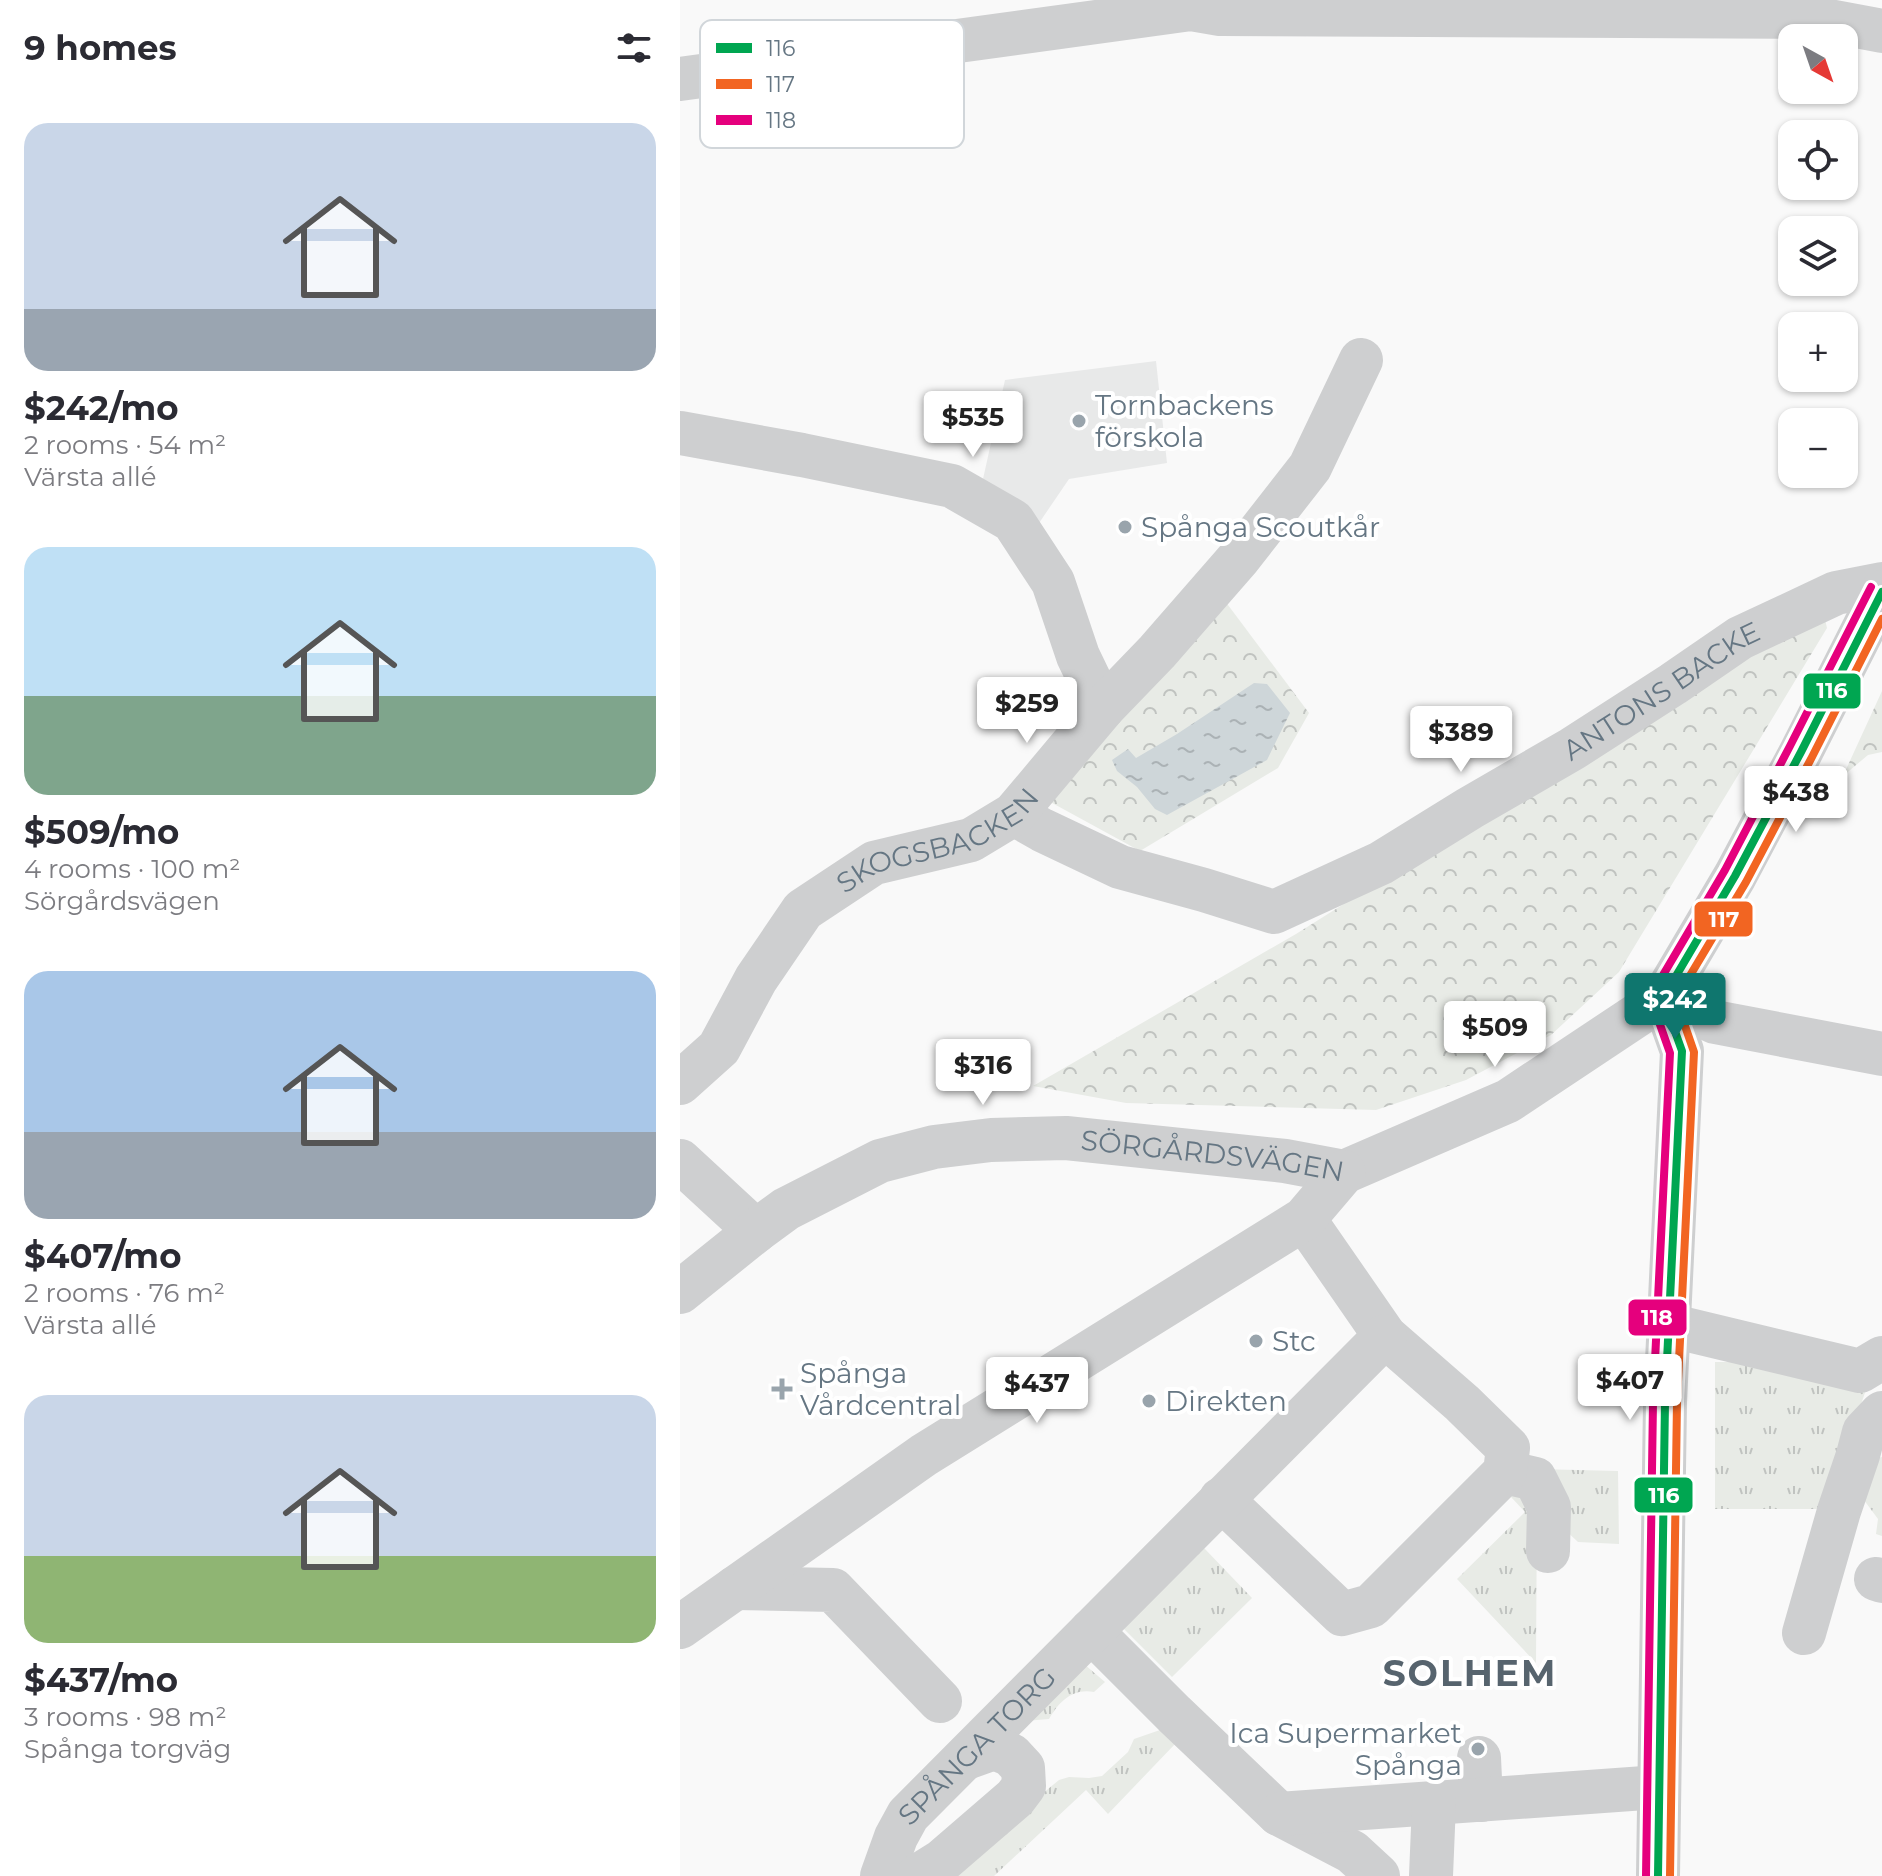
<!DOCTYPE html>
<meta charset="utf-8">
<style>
body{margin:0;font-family:Montserrat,sans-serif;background:#f2f2f3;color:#2b2b33;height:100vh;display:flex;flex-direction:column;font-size:30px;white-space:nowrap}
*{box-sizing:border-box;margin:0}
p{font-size:26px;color:#7c7c81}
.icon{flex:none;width:44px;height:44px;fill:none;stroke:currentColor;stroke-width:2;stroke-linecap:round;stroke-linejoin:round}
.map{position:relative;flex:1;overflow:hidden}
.panel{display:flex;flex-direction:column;background:#fff;width:680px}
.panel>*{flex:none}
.needle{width:52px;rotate:140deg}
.buttons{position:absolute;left:1098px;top:24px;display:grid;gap:16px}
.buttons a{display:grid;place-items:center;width:80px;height:80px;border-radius:16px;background:#fff;box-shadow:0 2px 6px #0004;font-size:40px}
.price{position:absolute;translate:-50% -68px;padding:0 18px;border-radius:8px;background:#fff;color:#222;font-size:26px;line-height:52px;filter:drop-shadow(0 2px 4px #0008)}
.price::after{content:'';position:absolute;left:50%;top:48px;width:24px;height:18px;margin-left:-12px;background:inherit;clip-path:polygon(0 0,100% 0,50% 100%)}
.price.selected{background:#0f766e;color:#fff}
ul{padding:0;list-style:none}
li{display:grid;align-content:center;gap:16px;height:424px;padding:0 24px}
li span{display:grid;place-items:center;height:248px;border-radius:24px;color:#555}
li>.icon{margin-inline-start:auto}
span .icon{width:144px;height:144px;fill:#fffc;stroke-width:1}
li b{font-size:34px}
h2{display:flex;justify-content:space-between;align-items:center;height:96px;padding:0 24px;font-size:34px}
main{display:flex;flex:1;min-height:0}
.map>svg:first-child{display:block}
</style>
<main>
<section class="panel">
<h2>9 homes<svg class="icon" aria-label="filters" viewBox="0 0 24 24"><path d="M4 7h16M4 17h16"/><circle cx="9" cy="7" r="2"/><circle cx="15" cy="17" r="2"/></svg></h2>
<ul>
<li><span style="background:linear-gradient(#c9d6e8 75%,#9aa5b1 0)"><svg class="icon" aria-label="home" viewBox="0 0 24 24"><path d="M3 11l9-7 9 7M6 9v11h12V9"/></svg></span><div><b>$242/mo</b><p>2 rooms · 54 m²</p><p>Värsta allé</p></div></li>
<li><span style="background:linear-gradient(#bfe0f5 60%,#7fa58c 0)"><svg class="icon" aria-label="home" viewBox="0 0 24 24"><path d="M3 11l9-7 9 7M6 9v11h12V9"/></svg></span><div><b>$509/mo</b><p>4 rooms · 100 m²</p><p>Sörgårdsvägen</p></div></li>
<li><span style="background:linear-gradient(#a9c7e8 65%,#9aa5b1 0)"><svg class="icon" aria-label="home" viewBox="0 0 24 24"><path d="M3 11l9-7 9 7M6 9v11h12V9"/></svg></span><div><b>$407/mo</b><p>2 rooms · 76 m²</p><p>Värsta allé</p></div></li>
<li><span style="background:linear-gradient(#c9d6e8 65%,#8fb573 0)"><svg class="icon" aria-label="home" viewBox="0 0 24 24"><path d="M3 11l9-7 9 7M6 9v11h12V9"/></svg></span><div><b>$437/mo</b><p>3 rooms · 98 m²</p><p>Spånga torgväg</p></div></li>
</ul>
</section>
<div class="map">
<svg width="1202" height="1876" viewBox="0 0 1202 1876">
<defs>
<pattern id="grass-tufts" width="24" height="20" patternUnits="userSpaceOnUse" patternTransform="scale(2)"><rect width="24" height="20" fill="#e8ebe6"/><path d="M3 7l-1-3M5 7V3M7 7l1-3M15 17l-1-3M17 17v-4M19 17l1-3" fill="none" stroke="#c0c3c0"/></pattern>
<pattern id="forest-crowns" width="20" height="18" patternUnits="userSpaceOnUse" patternTransform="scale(2)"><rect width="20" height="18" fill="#e8ebe6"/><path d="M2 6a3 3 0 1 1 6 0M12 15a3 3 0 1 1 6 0" fill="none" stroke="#c0c3c0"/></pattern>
<pattern id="water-ripples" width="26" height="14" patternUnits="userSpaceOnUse" patternTransform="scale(2)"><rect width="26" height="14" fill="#ced6d9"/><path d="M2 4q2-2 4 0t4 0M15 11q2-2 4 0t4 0" fill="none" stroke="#abb2b5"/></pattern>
</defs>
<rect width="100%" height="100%" fill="#f9f9f9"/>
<polygon fill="#e8e9e9" points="476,361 487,463 389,479 357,526 303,479 325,380"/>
<g fill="url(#grass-tufts)">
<polygon points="1035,1362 1073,1362 1188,1384 1145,1509 1035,1509"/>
<polygon points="1202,1457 1202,1536 1196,1534 1198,1519 1178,1492 1187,1460"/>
<polygon points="856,1469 938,1471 939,1544 898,1542 883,1528"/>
<polygon points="842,1484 857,1503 856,1663 777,1579 845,1512 831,1497"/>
<polygon points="524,1548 572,1598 492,1677 443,1628"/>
<path d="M404,1664L425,1682L414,1692C392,1688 379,1702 369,1719L345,1721Z"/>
<polygon points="480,1730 495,1744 428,1814 406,1790 314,1876 276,1876 357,1798 379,1780 389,1777 409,1778 422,1776 448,1752 454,1739"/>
</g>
<g fill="url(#forest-crowns)">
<polygon points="545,601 629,713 598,768 460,851 363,798"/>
<polygon points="1143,611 1147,628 939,972 871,1035 786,1080 696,1110 446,1103 353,1086 616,934 1070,649"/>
<polygon points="1202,691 1202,752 1188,755 1163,776"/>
</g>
<polygon fill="url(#water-ripples)" points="574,683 587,684 610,713 587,760 487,815 475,809 457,787 437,771 432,760 448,749 456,758 497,734"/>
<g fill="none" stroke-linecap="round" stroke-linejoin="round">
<g stroke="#cecfd0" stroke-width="44">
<polyline points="0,79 511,9 540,14 1128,17 1202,31"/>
<polyline points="0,433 122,455 272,486 333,521 373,582 398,656 423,708"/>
<path id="s1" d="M334,814L362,830L440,867L524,890L594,912L701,863L790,808L892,749L993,684L1060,638L1156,593L1202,584"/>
<polyline points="983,998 1035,1022 1202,1054"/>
<path id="s2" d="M0,1083L39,1048L76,979L123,910L194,863L291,840L334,814L423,708L477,652L559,558L630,467L681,360"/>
<polyline points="0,1161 76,1231"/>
<path id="s3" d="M0,1292L76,1231L106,1209L200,1161L254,1147L311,1140L386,1138L605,1161L664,1172L828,1101L983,998L1055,876L1121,752L1202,592"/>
<polyline points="988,1325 1180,1371 1202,1358"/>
<polyline points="825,1472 855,1479 869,1507 868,1551"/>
<polyline points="541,1499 662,1614 691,1606 825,1472 828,1448 782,1403 705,1336 624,1219"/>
<polyline points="1196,1579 1202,1581"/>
<polyline points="55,1588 153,1590 260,1701"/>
<polyline points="0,1627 244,1455 624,1219 664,1172"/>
<polyline points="411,1631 494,1714 599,1814 672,1852 698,1876"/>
<polyline points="1124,1633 1159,1511 1178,1455 1184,1432 1202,1413"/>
<polyline points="799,1758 801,1800"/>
<polyline points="599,1814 979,1787"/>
<path id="s4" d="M202,1876L216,1837L228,1815L705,1336"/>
<polyline points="238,1876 262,1861 335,1798 344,1786 343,1768 331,1755 314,1748 286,1758"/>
<polyline points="751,1876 754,1803"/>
<polyline points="978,1876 985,1402 1002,1051 983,998"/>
</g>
<g stroke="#fff" stroke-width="14">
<g id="bus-1">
<polyline points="983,998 1055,876 1121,752 1202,592"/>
<polyline points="978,1876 985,1402 1002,1051 983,998"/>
</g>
</g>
<g stroke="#fff" stroke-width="14">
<g id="bus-2">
<polyline points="993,1004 1066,882 1132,757 1202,619"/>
<polyline points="990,1876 997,1402 1014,1052 994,994"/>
</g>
</g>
<g stroke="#fff" stroke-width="14">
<g id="bus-3">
<polyline points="973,992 1045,870 1110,746 1191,587"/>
<polyline points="966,1876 973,1402 990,1053 972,1002"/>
</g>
</g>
<use href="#bus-1" stroke="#00a651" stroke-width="8"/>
<use href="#bus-2" stroke="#f26522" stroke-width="8"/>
<use href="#bus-3" stroke="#e5007d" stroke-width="8"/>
</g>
<g fill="#99a4ac" stroke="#fff" stroke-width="3">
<circle cx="399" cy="421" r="8"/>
<circle cx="445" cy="527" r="8"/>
<circle cx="576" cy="1341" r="8"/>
<path d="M98 1377h8v8h8v8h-8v8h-8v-8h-8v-8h8z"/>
<circle cx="469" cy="1401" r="8"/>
<circle cx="798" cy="1749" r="8"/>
</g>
<g text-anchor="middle" stroke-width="8" stroke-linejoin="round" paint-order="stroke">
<g font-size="28" fill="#657683" stroke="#fff" text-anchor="start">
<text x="415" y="415">Tornbackens<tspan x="415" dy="32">förskola</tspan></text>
<text x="461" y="537">Spånga Scoutkår</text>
<text x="592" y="1351">Stc</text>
<text x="120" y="1383">Spånga<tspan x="120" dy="32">Vårdcentral</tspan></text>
<text x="485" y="1411">Direkten</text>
<text x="782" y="1743" text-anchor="end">Ica Supermarket<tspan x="782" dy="32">Spånga</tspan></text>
</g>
<g font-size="28" fill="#657683" stroke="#fff">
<text dy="10" stroke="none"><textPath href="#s1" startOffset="726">ANTONS BACKE</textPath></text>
<text dy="10" stroke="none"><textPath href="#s2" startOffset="368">SKOGSBACKEN</textPath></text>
<text dy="10" stroke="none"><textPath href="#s3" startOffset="576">SÖRGÅRDSVÄGEN</textPath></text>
<text dy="10" stroke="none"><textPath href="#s4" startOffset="164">SPÅNGA TORG</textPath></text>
</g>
<g font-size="36" font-weight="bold" letter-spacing="2" fill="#57646e" stroke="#fff">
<text x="790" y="1686">SOLHEM</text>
</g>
</g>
<rect x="20" y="20" width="264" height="128" rx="12" fill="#fff" stroke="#d1d6da" stroke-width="2"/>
<rect x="36" y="43" width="36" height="10" fill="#00a651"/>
<rect x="36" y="79" width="36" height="10" fill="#f26522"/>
<rect x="36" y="115" width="36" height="10" fill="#e5007d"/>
<g font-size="22" fill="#657683">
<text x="86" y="56">116</text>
<text x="86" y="92">117</text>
<text x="86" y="128">118</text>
</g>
<g stroke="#fff" stroke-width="3">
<rect x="1122" y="672" width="60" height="38" rx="8" fill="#00a651"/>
<rect x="1013" y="900" width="61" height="38" rx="8" fill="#f26522"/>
<rect x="947" y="1298" width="61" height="39" rx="8" fill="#e5007d"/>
<rect x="953" y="1476" width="61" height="38" rx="8" fill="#00a651"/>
</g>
<g font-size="22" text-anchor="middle" font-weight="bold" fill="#fff">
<text x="1152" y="698">116</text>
<text x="1044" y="927">117</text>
<text x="977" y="1325">118</text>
<text x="984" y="1503">116</text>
</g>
</svg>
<div class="buttons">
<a><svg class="needle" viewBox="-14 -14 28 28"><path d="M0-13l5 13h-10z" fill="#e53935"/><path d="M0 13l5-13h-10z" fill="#7c7c81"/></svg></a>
<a><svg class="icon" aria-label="locate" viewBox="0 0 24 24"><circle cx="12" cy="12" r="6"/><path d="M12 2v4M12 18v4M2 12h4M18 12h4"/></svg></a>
<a><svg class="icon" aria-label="layers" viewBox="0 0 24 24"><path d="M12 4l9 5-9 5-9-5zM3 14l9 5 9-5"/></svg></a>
<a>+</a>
<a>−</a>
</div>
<b class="price" style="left:293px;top:459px">$535</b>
<b class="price" style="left:347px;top:745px">$259</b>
<b class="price" style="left:781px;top:774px">$389</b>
<b class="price" style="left:1116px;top:834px">$438</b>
<b class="price selected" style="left:995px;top:1041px">$242</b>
<b class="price" style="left:815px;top:1069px">$509</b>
<b class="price" style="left:303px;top:1107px">$316</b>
<b class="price" style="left:950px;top:1422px">$407</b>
<b class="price" style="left:357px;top:1425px">$437</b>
</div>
</main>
